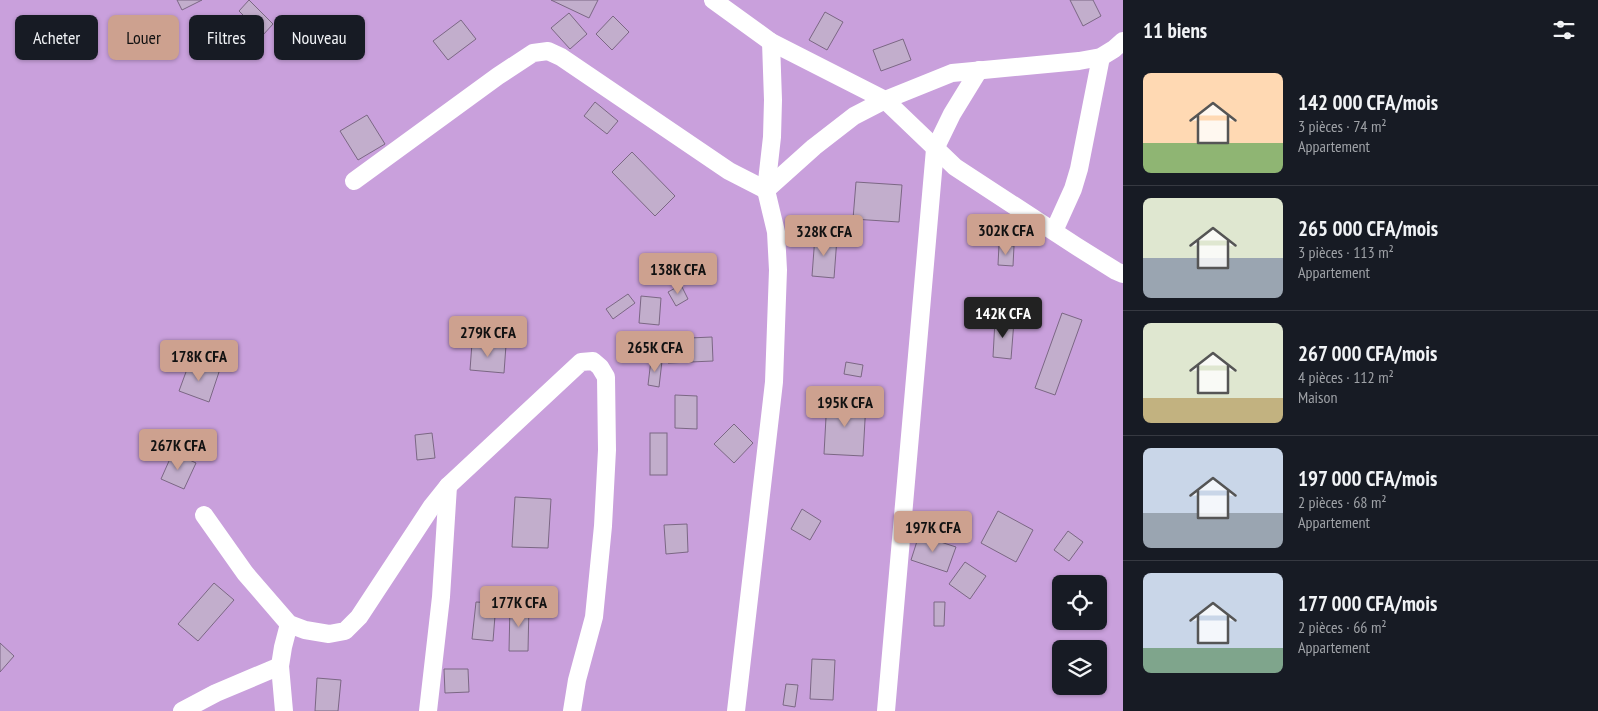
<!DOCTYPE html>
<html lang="fr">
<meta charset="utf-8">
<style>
body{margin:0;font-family:"PT Sans Narrow",sans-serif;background:#20242c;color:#f1f3f6;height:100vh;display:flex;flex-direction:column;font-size:19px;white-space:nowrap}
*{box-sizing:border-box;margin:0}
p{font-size:16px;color:#9ea1a6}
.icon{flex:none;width:28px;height:28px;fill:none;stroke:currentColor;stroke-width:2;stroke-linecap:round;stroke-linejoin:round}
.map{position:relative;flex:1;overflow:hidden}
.panel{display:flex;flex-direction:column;background:#171b24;width:475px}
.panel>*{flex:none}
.hud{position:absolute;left:15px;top:15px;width:475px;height:45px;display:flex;gap:10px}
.fabs{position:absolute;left:1052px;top:575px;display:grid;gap:10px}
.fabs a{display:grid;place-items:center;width:55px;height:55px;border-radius:8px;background:#171b24;box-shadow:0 1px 4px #0004;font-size:25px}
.price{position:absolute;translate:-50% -42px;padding:0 11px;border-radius:5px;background:#cda18f;color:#111;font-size:16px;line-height:32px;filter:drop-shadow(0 1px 2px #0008)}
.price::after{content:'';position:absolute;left:50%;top:30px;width:15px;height:11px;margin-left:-8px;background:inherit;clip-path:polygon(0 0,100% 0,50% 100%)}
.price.current{background:#222;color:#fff}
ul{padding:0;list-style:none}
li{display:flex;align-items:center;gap:15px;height:125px;padding:0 20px}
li+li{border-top:1px solid #363941}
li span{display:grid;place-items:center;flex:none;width:140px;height:100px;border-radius:8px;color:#555}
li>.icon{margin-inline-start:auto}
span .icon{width:60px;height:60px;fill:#fffc;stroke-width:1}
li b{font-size:21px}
h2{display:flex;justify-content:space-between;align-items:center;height:60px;padding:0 20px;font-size:21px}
.chip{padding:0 18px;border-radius:8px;background:#171b24;box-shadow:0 1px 4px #0004;font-size:18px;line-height:45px}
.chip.current{background:#cda18f;color:#111}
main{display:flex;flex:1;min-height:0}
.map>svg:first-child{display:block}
</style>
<main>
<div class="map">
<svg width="1123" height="711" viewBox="0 0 1123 711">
<rect width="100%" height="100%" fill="#ebd6f6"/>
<path fill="#c9a0dc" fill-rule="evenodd" d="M0,0H1123V711H0ZM1061,584H1099V621H1061ZM1061,649H1099V686H1061Z"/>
<g fill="#c2aecc" stroke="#7b6784">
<polygon points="177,0 202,0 182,10"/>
<polygon points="249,0 273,24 263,35 239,11"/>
<polygon points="551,0 598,0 589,18"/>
<polygon points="1070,0 1093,0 1101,16 1083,26"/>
<polygon points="825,12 843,22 827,50 809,40"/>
<polygon points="569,13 587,34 570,49 551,28"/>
<polygon points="613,16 629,32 612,50 596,34"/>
<polygon points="461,20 476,39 448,60 433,41"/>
<polygon points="903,39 911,60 881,71 873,50"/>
<polygon points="595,102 618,121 607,134 584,116"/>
<polygon points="367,115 385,144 358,160 340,131"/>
<polygon points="632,152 675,196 655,216 612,172"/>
<polygon points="856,182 902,185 899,222 853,219"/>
<polygon points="815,236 837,238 834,278 812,276"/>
<polygon points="999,245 1014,246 1013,266 998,265"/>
<polygon points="681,285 688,299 676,306 668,292"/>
<polygon points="628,294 635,303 613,319 606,309"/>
<polygon points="641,296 661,298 659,325 639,323"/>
<polygon points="1062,313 1082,320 1055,395 1035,388"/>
<polygon points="995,320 1014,321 1011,359 993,357"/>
<polygon points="712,337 713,361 668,363 667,339"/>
<polygon points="472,343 506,345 504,373 470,370"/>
<polygon points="651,360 662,361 659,387 648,385"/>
<polygon points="190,361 219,372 209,402 179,391"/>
<polygon points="846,362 863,365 861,377 844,374"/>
<polygon points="675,395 697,396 697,429 675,428"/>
<polygon points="827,399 866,402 863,456 824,454"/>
<polygon points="734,424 753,443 734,463 714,444"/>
<polygon points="432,433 435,458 417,460 415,435"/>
<rect x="650" y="433" width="17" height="42"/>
<polygon points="173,452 196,463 184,489 161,479"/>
<polygon points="515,497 551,499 548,548 512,547"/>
<polygon points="802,509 821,521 810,540 791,529"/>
<polygon points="998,511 1033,530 1016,562 981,543"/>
<polygon points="687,524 688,552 666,554 664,525"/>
<polygon points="1068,531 1083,542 1069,561 1054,550"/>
<polygon points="919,535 956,547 947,572 911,560"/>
<polygon points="965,562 986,576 970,599 949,584"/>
<polygon points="214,583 234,600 198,641 178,624"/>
<polygon points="476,602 496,603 493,641 472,639"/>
<polygon points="934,602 945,602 944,626 934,626"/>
<polygon points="510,605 529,605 528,651 509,651"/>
<polygon points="0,643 14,656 0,672"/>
<polygon points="812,659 835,660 833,700 810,699"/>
<polygon points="444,669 468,669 469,692 445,693"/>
<polygon points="317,678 341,680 338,711 315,711"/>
<polygon points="786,684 798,685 795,707 783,705"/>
</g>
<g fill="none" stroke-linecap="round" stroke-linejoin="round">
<g stroke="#fff" stroke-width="18">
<polyline points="713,0 771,42 885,100 955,167 1076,246 1116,271 1123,274"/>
<polyline points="354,181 498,76 533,53 548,51 561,57 729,171 766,190 814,147 854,116 885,100 952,73 1079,61 1101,57 1114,49 1123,41"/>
<polyline points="1054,231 1073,189 1079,169 1101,57"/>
<polyline points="204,515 245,573 289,624 305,630 329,634 345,631 359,617 432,506 448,486 581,362 593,361 600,367 606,377 607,450 603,526 594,617 577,680 572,711"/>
<polyline points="182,711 216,693 280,666"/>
<polyline points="284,711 280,666 283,647 289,624"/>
<polyline points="428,711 441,597 448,486"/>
<polyline points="736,711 774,382 778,270 776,232 766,190 772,137 773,100 771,42"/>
<polyline points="886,711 935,149 952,114 979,70"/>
</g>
</g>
</svg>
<div class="fabs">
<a><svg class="icon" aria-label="locate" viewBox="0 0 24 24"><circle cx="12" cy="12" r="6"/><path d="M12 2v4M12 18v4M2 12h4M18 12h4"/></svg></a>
<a><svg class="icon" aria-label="layers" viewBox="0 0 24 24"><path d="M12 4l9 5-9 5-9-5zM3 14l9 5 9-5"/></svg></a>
</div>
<b class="price" style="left:1006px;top:256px">302K CFA</b>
<b class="price" style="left:824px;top:257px">328K CFA</b>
<b class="price" style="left:678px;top:295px">138K CFA</b>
<b class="price current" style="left:1003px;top:339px">142K CFA</b>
<b class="price" style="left:488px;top:358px">279K CFA</b>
<b class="price" style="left:655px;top:373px">265K CFA</b>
<b class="price" style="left:199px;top:382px">178K CFA</b>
<b class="price" style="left:845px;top:428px">195K CFA</b>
<b class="price" style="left:178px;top:471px">267K CFA</b>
<b class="price" style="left:933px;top:553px">197K CFA</b>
<b class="price" style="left:519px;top:628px">177K CFA</b>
<div class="hud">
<a class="chip">Acheter</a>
<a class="chip current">Louer</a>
<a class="chip">Filtres</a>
<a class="chip">Nouveau</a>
</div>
</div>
<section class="panel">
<h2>11 biens<svg class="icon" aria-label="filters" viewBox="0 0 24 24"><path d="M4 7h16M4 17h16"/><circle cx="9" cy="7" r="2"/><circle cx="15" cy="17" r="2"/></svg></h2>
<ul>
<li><span style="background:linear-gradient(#ffd9b3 70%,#8fb573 0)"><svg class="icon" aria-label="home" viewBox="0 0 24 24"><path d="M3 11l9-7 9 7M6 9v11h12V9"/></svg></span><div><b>142 000 CFA/mois</b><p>3 pièces · 74 m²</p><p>Appartement</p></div></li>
<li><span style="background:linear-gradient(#dfe7d0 60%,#9aa5b1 0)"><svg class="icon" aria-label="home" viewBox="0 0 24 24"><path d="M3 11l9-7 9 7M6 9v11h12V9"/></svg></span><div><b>265 000 CFA/mois</b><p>3 pièces · 113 m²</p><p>Appartement</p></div></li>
<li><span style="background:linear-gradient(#dfe7d0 75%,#c2b280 0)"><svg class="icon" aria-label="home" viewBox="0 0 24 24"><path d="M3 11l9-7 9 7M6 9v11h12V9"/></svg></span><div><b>267 000 CFA/mois</b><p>4 pièces · 112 m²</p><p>Maison</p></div></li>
<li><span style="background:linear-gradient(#c9d6e8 65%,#9aa5b1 0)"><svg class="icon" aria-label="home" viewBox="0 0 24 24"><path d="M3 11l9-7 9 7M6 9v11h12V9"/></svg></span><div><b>197 000 CFA/mois</b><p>2 pièces · 68 m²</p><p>Appartement</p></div></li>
<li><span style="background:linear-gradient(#c9d6e8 75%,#7fa58c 0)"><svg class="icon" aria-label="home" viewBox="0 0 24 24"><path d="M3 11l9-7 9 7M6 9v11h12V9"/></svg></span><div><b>177 000 CFA/mois</b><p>2 pièces · 66 m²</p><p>Appartement</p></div></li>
</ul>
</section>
</main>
